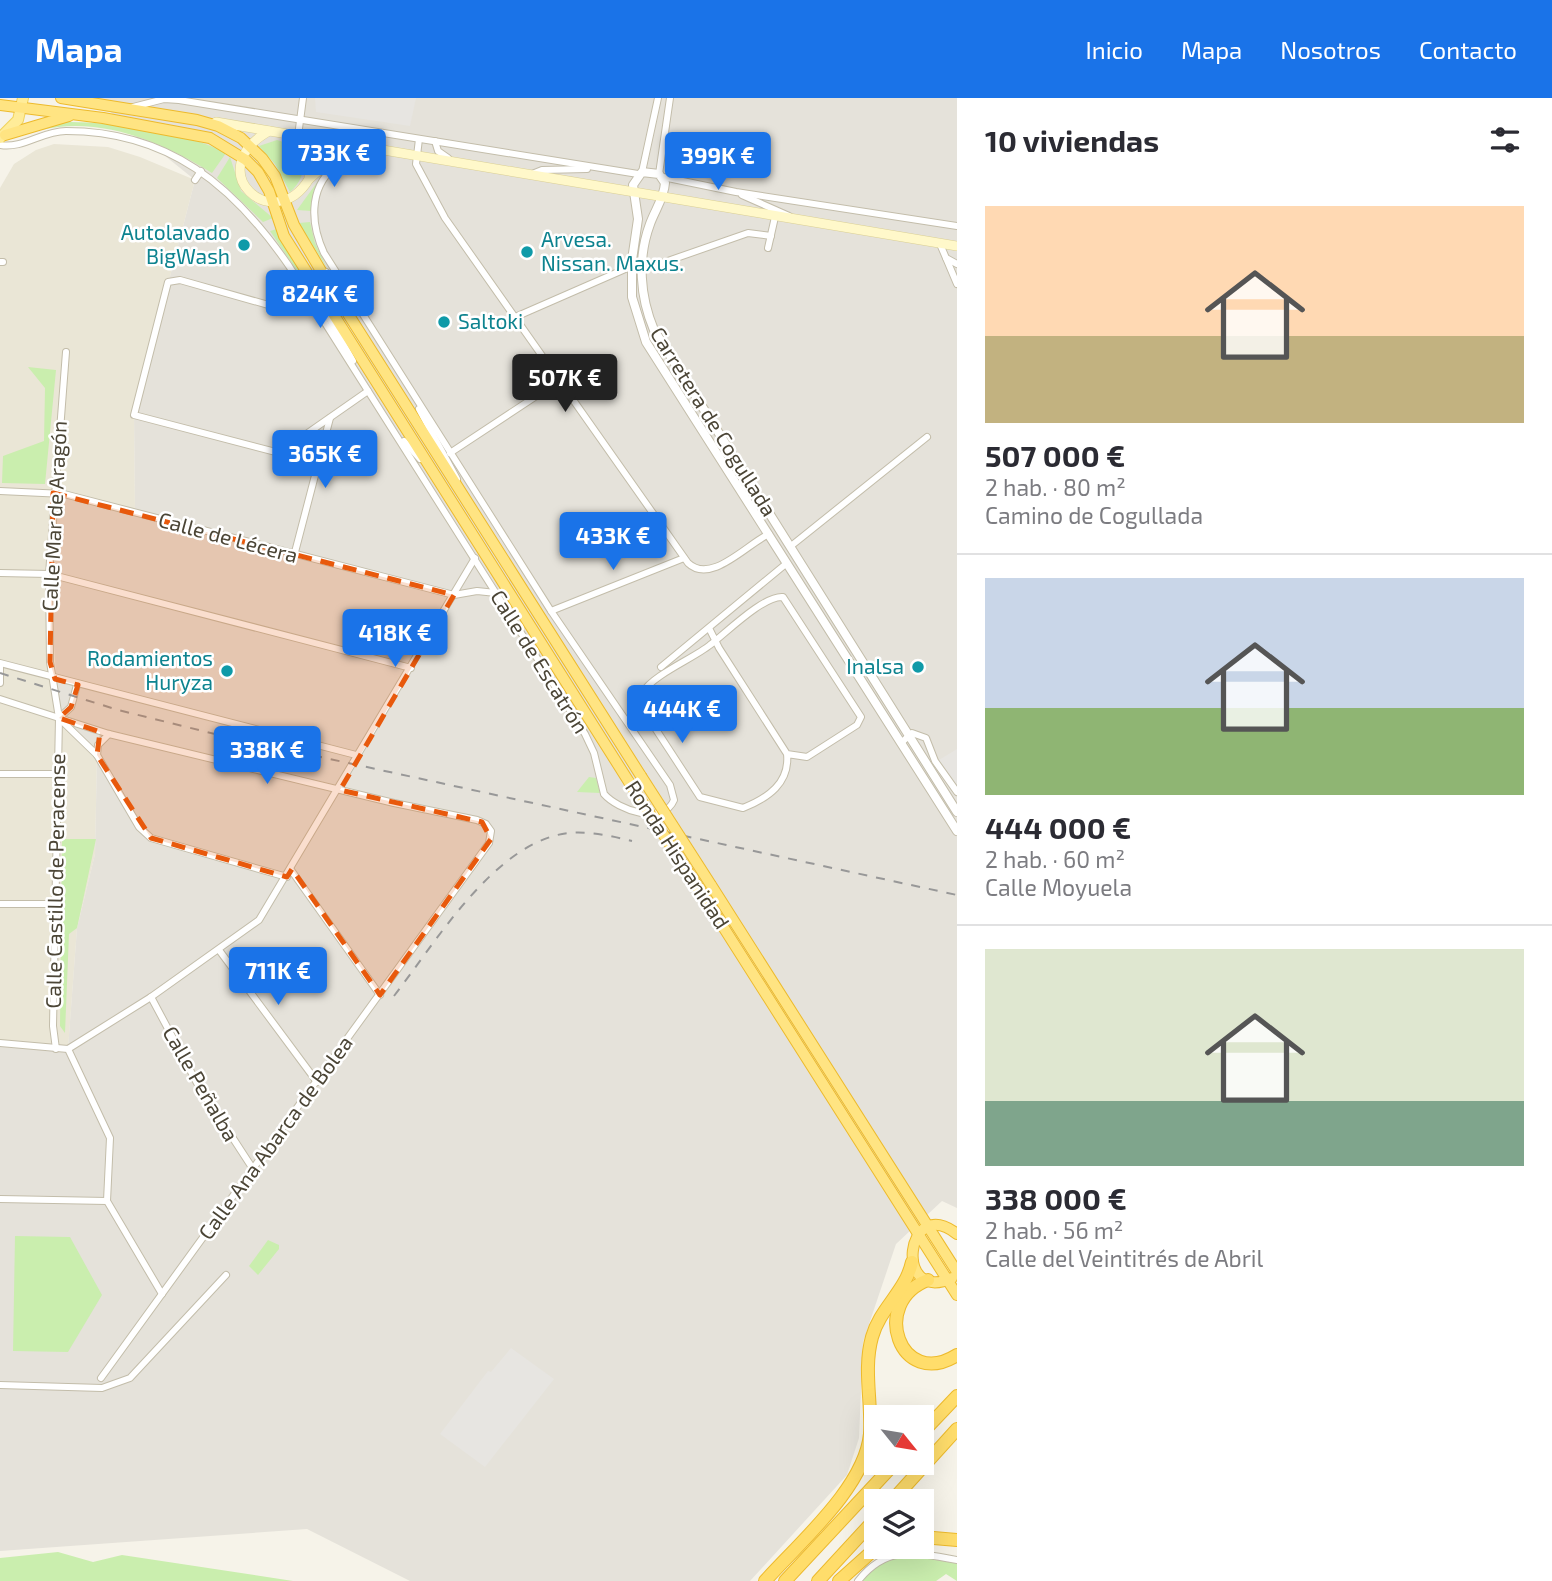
<!DOCTYPE html>
<html lang="es">
<meta charset="utf-8">
<style>
body{margin:0;font-family:"Exo 2",sans-serif;background:#f2f2f3;color:#2b2b33;height:100vh;display:flex;flex-direction:column;font-size:26px;white-space:nowrap}
*{box-sizing:border-box;margin:0}
p{font-size:23px;color:#7c7c81}
.icon{flex:none;width:38px;height:38px;fill:none;stroke:currentColor;stroke-width:2;stroke-linecap:round;stroke-linejoin:round}
.map{position:relative;flex:1;overflow:hidden}
.side{display:flex;flex-direction:column;background:#fff;width:595px}
.side>*{flex:none}
.needle{width:46px;rotate:120deg}
.tools{position:absolute;left:864px;top:1307px;display:grid;gap:14px}
.tools a{display:grid;place-items:center;width:70px;height:70px;border-radius:0px;background:#fff;box-shadow:0 7px 28px #0002;font-size:35px}
.price{position:absolute;translate:-50% -60px;padding:0 16px;border-radius:7px;background:#1a73e8;color:#fff;font-size:23px;line-height:46px;filter:drop-shadow(0 2px 4px #0008)}
.price::after{content:'';position:absolute;left:50%;top:42px;width:21px;height:16px;margin-left:-10px;background:inherit;clip-path:polygon(0 0,100% 0,50% 100%)}
.price.current{background:#222;color:#fff}
ul{padding:0;list-style:none}
li{display:grid;align-content:center;gap:14px;height:371px;padding:0 28px}
li+li{border-top:2px solid #e1e1e2}
li span{display:grid;place-items:center;height:217px;border-radius:0px;color:#555}
li>.icon{margin-inline-start:auto}
span .icon{width:126px;height:126px;fill:#fffc;stroke-width:1}
li b{font-size:30px}
h2{display:flex;justify-content:space-between;align-items:center;height:84px;padding:0 28px;font-size:30px}
header{display:flex;align-items:center;gap:42px;box-sizing:border-box;height:98px;padding:0 35px;background:#1a73e8;color:#fff}
header strong{font-size:33px}
nav{display:flex;gap:38px;margin-inline-start:auto;font-size:24px}
main{display:flex;flex:1;min-height:0}
.map>svg:first-child{display:block}
</style>
<header>
<strong>Mapa</strong>
<nav><a>Inicio</a><a>Mapa</a><a>Nosotros</a><a>Contacto</a></nav>
</header>
<main>
<div class="map">
<svg width="957" height="1483" viewBox="0 0 957 1483">
<rect width="100%" height="100%" fill="#f6f3e9"/>
<polygon fill="#eae6d6" points="54,46 108,49 140,59 195,82 134,317 135,415 54,395 50,564 55,581 97,657 95,756 77,830 68,951 0,945 0,90 14,66 36,52"/>
<polygon fill="#e5e2da" points="93,0 957,0 957,1110 942,1103 896,1146 863,1244 859,1340 847,1377 750,1483 410,1483 307,1431 0,1453 0,945 68,950 77,830 95,756 97,657 59,620 49,476 53,395 135,415 134,317 195,82"/>
<g fill="#caeeae">
<path d="M65,24C108,23 188,34 226,55L212,75C162,44 101,18 41,32L40,30Z"/>
<path d="M277,42C304,48 312,76 290,94L275,66L259,48Z"/>
<polygon points="309,47 332,49 337,47 347,50 318,65"/>
<polygon points="230,59 241,93 273,120 263,124 217,80"/>
<polygon points="326,72 315,91 311,113 297,112"/>
<polygon points="310,124 315,145 327,170 299,125"/>
<polygon points="277,131 306,186 270,133"/>
<polygon points="28,269 56,272 45,386 2,385 3,358 44,343 45,290"/>
<polygon points="589,679 596,680 600,695 577,694"/>
<polygon points="62,741 96,741 77,830 69,836 65,935 60,928"/>
<polygon points="15,1138 70,1139 102,1197 68,1254 13,1253"/>
<polygon points="268,1142 279,1147 279,1151 258,1177 249,1168"/>
<polygon points="58,1454 93,1464 122,1457 293,1483 0,1483 0,1460"/>
<polygon points="897,1456 957,1462 957,1483 946,1476 936,1483 858,1483 870,1470"/>
</g>
<g fill="#e7e5e1">
<polygon points="315,0 416,0 410,28 316,14"/>
<polygon points="957,651 957,687 939,662"/>
<polygon points="511,1250 554,1281 485,1369 440,1336 488,1273 491,1274"/>
</g>
<g fill="none" stroke-linecap="round" stroke-linejoin="round">
<g stroke="#c3bdaa" stroke-width="8">
<g id="minor">
<polyline points="133,9 164,1 179,2 638,76"/>
<polyline points="298,38 303,0"/>
<path d="M419,41L416,66L445,120L688,465C711,487 747,446 769,436"/>
<polyline points="435,43 438,53 448,60"/>
<path d="M0,47C23,51 42,33 66,33C169,33 234,88 289,168L585,636L594,655L604,696C618,712 663,728 674,702L670,687L551,513L324,155C311,127 308,92 334,69C341,62 350,61 356,53"/>
<polyline points="642,74 658,0"/>
<polyline points="532,76 542,72 587,71"/>
<polyline points="659,76 670,0"/>
<polyline points="663,79 736,94 957,128"/>
<polyline points="195,82 201,73"/>
<polyline points="742,97 789,118"/>
<polyline points="940,146 946,160 957,166"/>
<polyline points="768,150 775,119"/>
<polyline points="946,160 957,186"/>
<polyline points="0,164 3,164"/>
<polyline points="642,172 748,135 771,138"/>
<polyline points="326,174 347,196"/>
<polyline points="317,199 353,263"/>
<polyline points="311,205 296,212 286,212 180,182 168,184 134,317 318,365"/>
<polyline points="513,220 632,168"/>
<polyline points="419,311 457,381"/>
<polyline points="404,343 420,361"/>
<polyline points="282,353 368,293"/>
<polyline points="450,355 559,283"/>
<polyline points="0,393 64,396 454,497 477,493 496,495"/>
<polyline points="791,448 927,339"/>
<polyline points="294,458 330,320"/>
<polyline points="0,475 49,476 411,570"/>
<polyline points="551,513 684,460"/>
<path d="M709,530L719,550L787,656C790,685 768,700 743,710L700,699L642,610C640,604 639,599 643,594C653,577 694,560 710,547C726,535 764,497 783,499L861,619L857,627L807,659L787,656"/>
<polyline points="0,565 356,657"/>
<polyline points="0,567 0,585"/>
<polyline points="661,569 787,465"/>
<polyline points="0,601 109,636 394,705 477,722 486,726 491,733 489,745 101,1280"/>
<polyline points="59,620 71,609 77,587"/>
<polyline points="63,624 97,657 139,729 151,740 287,779"/>
<polyline points="901,645 912,635 926,640 935,663 957,694"/>
<polyline points="97,657 98,647 109,636"/>
<polyline points="0,676 58,676"/>
<polyline points="291,772 380,897"/>
<polyline points="0,806 55,806"/>
<polyline points="219,852 317,984"/>
<polyline points="151,899 197,985 253,1071"/>
<polyline points="0,945 68,951"/>
<polyline points="56,951 53,928 59,620 50,564 49,476 66,254"/>
<polyline points="68,951 151,899 259,822 475,460"/>
<polyline points="68,951 110,1040 107,1103 162,1196"/>
<polyline points="0,1101 107,1103"/>
<polyline points="0,1287 102,1290 130,1280 226,1177"/>
<path d="M858,1483C887,1446 916,1455 957,1462"/>
</g>
</g>
<g stroke="#c3bdaa" stroke-width="10">
<path id="tertiary" d="M957,714L654,232C640,199 637,161 650,126C655,112 664,100 665,85L659,76L642,74L633,87L638,121L632,162V199L646,244L957,733"/>
</g>
<g stroke="#dacf94" stroke-width="10">
<g id="secondary">
<polyline points="216,24 957,148"/>
<path d="M269,33C199,73 274,139 309,81V62L298,38"/>
<polyline points="309,81 334,59 364,50"/>
</g>
</g>
<g stroke="#f0d35d" stroke-width="12">
<polyline id="primary" points="0,40 18,22 23,0"/>
</g>
<g stroke="#edba2c" stroke-width="12">
<g id="trunk">
<polyline points="61,0 197,22 218,28 241,40 262,60 275,78 294,127 324,178 641,678"/>
<polyline points="0,7 103,20 210,40 246,62 258,74 269,93 284,138 629,684"/>
<polyline points="5,37 69,18"/>
<polyline points="696,786 957,1197"/>
<polyline points="711,787 957,1174"/>
<path d="M952,1180C893,1207 905,1095 957,1136"/>
</g>
</g>
<g stroke="#edba2c" stroke-width="14">
<g id="motorway">
<path d="M928,1182C869,1204 900,1293 957,1257"/>
<polyline points="922,1335 957,1298"/>
<polyline points="891,1404 957,1331"/>
<polyline points="922,1439 957,1442"/>
<path d="M765,1483C799,1445 865,1389 870,1336C872,1304 863,1271 872,1239C880,1210 906,1193 912,1164"/>
<polyline points="785,1483 895,1365"/>
<polyline points="818,1483 877,1419"/>
<polyline points="839,1483 877,1449"/>
</g>
</g>
<use href="#minor" stroke="#fff" stroke-width="6"/>
<use href="#tertiary" stroke="#fff" stroke-width="8"/>
<use href="#secondary" stroke="#fff8ca" stroke-width="9"/>
<use href="#primary" stroke="#ffec99" stroke-width="10"/>
<use href="#trunk" stroke="#ffe482" stroke-width="10"/>
<use href="#motorway" stroke="#ffdd6b" stroke-width="12"/>
<g stroke="#989898" stroke-width="2" stroke-dasharray="9 9" stroke-linecap="butt">
<polyline points="0,575 118,612 219,637 957,797"/>
<path d="M394,898C436,844 495,744 568,735C590,733 611,738 632,743"/>
</g>
<g stroke="#edba2c" stroke-width="12" stroke-linecap="butt">
<g id="trunk-bridge">
<polyline points="641,678 711,787"/>
<polyline points="629,684 696,786"/>
</g>
</g>
<use href="#trunk-bridge" stroke="#ffe482" stroke-width="10"/>
</g>
<path fill="#e8590c" fill-opacity="0.2" stroke="#e8590c" stroke-width="5" stroke-dasharray="14 9" stroke-linejoin="round" d="M53,395L454,497L340,692L482,724L491,741L380,897L292,771L287,779L151,740L97,657L100,634L59,620L71,609L78,587L55,581L50,564Z"/>
<g fill="#0f9aa8" stroke="#fff" stroke-width="2.5">
<circle cx="244" cy="147" r="7"/>
<circle cx="527" cy="154" r="7"/>
<circle cx="444" cy="224" r="7"/>
<circle cx="918" cy="569" r="7"/>
<circle cx="227" cy="573" r="7"/>
</g>
<g text-anchor="middle" stroke-width="5" stroke-linejoin="round" paint-order="stroke">
<g font-size="21" fill="#0d838f" stroke="#fff" text-anchor="end">
<text x="230" y="142">Autolavado<tspan x="230" dy="24">BigWash</tspan></text>
<text x="541" y="149" text-anchor="start">Arvesa.<tspan x="541" dy="24">Nissan. Maxus.</tspan></text>
<text x="458" y="231" text-anchor="start">Saltoki</text>
<text x="213" y="568">Rodamientos<tspan x="213" dy="24">Huryza</tspan></text>
<text x="904" y="576">Inalsa</text>
</g>
<g font-size="21" fill="#4b4536" stroke="#fff">
<text transform="translate(713 324) rotate(58)" y="7">Carretera de Cogullada</text>
<text transform="translate(55 418) rotate(-87)" y="7">Calle Mar de Aragón</text>
<text transform="translate(228 440) rotate(15)" y="7">Calle de Lécera</text>
<text transform="translate(539 564) rotate(58)" y="7">Calle de Escatrón</text>
<text transform="translate(677 757) rotate(57)" y="7">Ronda Hispanidad</text>
<text transform="translate(56 783) rotate(-89)" y="7">Calle Castillo de Peracense</text>
<text transform="translate(200 986) rotate(60)" y="7">Calle Peñalba</text>
<text transform="translate(276 1040) rotate(-54)" y="7">Calle Ana Abarca de Bolea</text>
</g>
</g>
</svg>
<div class="tools">
<a><svg class="needle" viewBox="-14 -14 28 28"><path d="M0-13l5 13h-10z" fill="#e53935"/><path d="M0 13l5-13h-10z" fill="#7c7c81"/></svg></a>
<a><svg class="icon" aria-label="layers" viewBox="0 0 24 24"><path d="M12 4l9 5-9 5-9-5zM3 14l9 5 9-5"/></svg></a>
</div>
<b class="price" style="left:334px;top:91px">733K €</b>
<b class="price" style="left:718px;top:94px">399K €</b>
<b class="price" style="left:320px;top:232px">824K €</b>
<b class="price current" style="left:565px;top:316px">507K €</b>
<b class="price" style="left:325px;top:392px">365K €</b>
<b class="price" style="left:613px;top:474px">433K €</b>
<b class="price" style="left:395px;top:571px">418K €</b>
<b class="price" style="left:682px;top:647px">444K €</b>
<b class="price" style="left:267px;top:688px">338K €</b>
<b class="price" style="left:278px;top:909px">711K €</b>
</div>
<section class="side">
<h2>10 viviendas<svg class="icon" aria-label="filters" viewBox="0 0 24 24"><path d="M4 7h16M4 17h16"/><circle cx="9" cy="7" r="2"/><circle cx="15" cy="17" r="2"/></svg></h2>
<ul>
<li><span style="background:linear-gradient(#ffd9b3 60%,#c2b280 0)"><svg class="icon" aria-label="home" viewBox="0 0 24 24"><path d="M3 11l9-7 9 7M6 9v11h12V9"/></svg></span><div><b>507 000 €</b><p>2 hab. · 80 m²</p><p>Camino de Cogullada</p></div></li>
<li><span style="background:linear-gradient(#c9d6e8 60%,#8fb573 0)"><svg class="icon" aria-label="home" viewBox="0 0 24 24"><path d="M3 11l9-7 9 7M6 9v11h12V9"/></svg></span><div><b>444 000 €</b><p>2 hab. · 60 m²</p><p>Calle Moyuela</p></div></li>
<li><span style="background:linear-gradient(#dfe7d0 70%,#7fa58c 0)"><svg class="icon" aria-label="home" viewBox="0 0 24 24"><path d="M3 11l9-7 9 7M6 9v11h12V9"/></svg></span><div><b>338 000 €</b><p>2 hab. · 56 m²</p><p>Calle del Veintitrés de Abril</p></div></li>
</ul>
</section>
</main>
